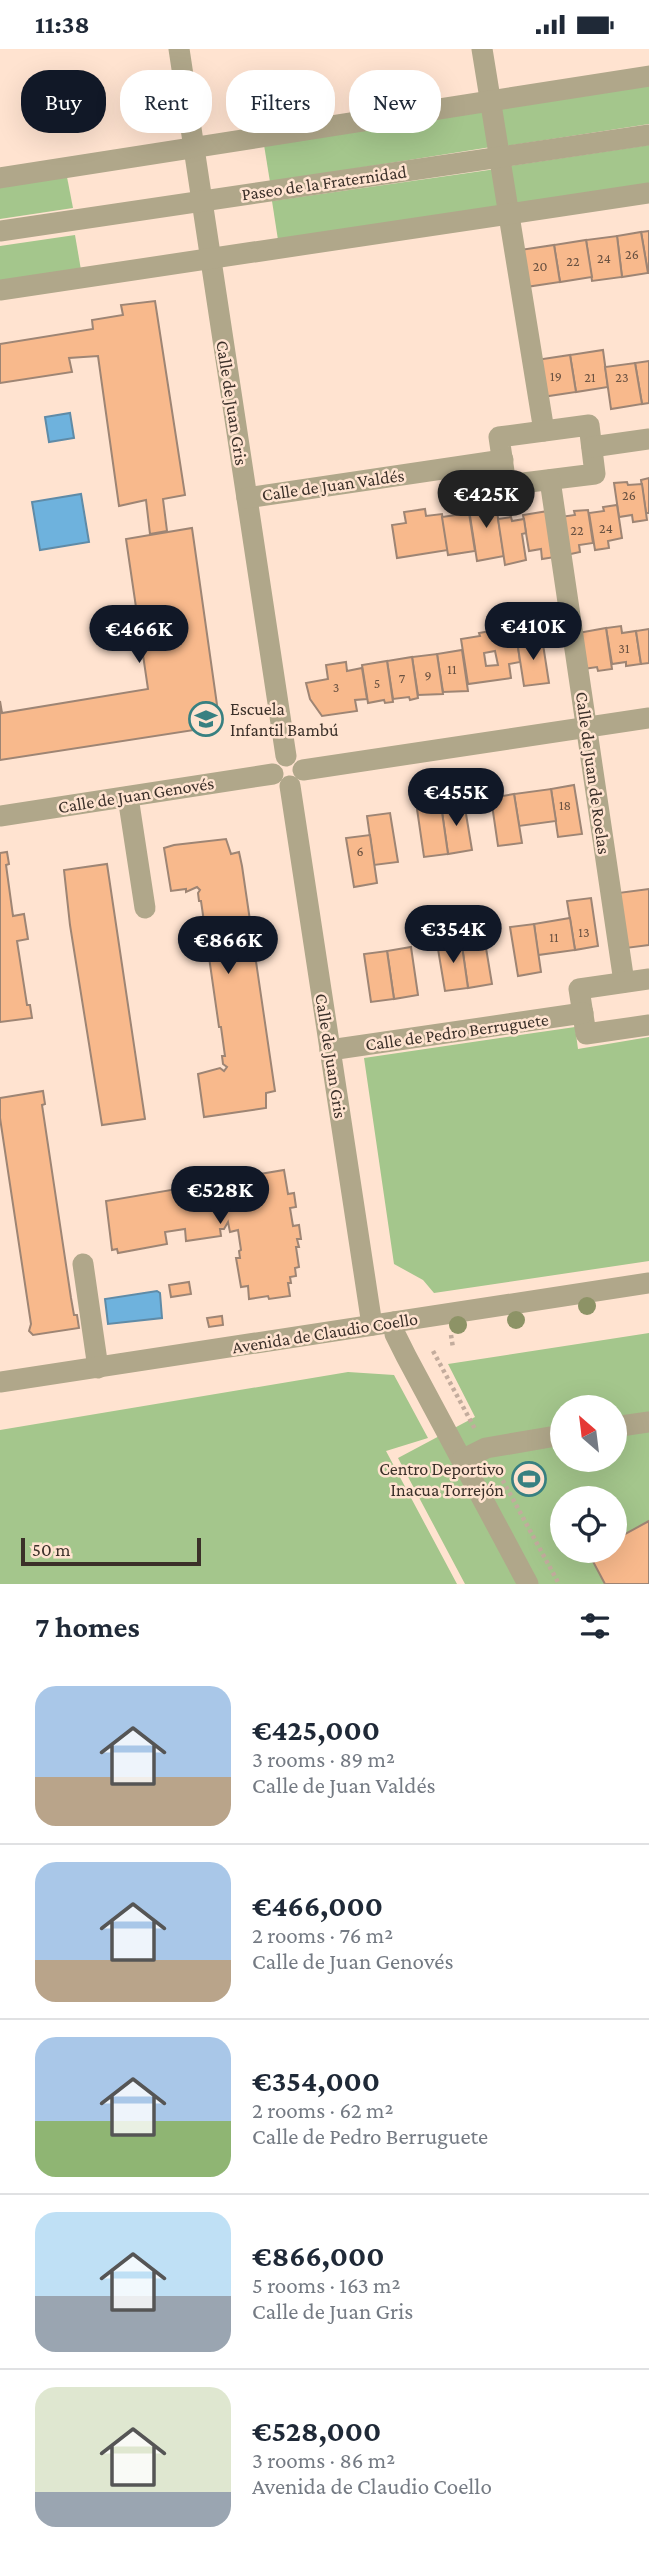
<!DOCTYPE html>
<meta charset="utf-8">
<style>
body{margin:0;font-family:"Crimson Pro",serif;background:#f2f2f3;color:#1f2937;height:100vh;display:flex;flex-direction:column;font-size:26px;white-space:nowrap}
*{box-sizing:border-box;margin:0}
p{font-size:23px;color:#747a83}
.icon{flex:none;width:38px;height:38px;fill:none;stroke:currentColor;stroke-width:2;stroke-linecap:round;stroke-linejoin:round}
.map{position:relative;height:1535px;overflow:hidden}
.panel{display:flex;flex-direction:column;background:#fff;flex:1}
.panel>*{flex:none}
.banner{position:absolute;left:21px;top:21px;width:607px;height:63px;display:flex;gap:14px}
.needle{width:46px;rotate:332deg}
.tools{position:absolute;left:550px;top:1346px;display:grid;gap:14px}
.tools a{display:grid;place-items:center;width:77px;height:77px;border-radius:50%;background:#fff;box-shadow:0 7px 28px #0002;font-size:35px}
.scale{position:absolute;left:21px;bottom:18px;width:180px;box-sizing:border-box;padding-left:7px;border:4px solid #3b3029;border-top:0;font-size:19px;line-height:24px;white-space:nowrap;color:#3b3029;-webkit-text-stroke:5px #ffe3d0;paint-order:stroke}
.price{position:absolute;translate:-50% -60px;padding:0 16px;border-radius:24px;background:#111827;color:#fff;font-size:23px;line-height:46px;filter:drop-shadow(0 2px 4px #0008)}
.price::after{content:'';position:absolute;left:50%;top:42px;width:21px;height:16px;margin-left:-10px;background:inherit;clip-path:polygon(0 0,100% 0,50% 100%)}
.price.on{background:#222;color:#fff}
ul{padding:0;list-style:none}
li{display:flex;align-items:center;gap:21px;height:175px;padding:0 35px}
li+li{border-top:2px solid #e0e1e3}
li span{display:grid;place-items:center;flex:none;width:196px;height:140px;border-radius:21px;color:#555}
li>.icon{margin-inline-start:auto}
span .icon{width:84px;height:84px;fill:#fffc;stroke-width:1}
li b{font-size:30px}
h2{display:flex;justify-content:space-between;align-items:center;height:84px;padding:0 35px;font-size:30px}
.chip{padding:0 24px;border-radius:28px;background:#fff;box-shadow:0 7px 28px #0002;font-size:24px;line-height:63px}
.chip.on{background:#111827;color:#fff}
.status{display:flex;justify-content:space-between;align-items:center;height:49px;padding:0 35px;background:#fff;direction:ltr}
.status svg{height:19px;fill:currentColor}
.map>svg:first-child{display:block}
</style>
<div class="status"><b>11:38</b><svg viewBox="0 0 49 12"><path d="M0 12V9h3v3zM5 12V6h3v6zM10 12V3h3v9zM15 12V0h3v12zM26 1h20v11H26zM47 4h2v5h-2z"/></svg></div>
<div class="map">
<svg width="649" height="1535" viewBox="0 0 649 1535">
<rect width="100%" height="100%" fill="#ffe3d0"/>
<g fill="#a4c68c" fill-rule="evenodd">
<polygon points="649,36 649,75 507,97 501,59"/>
<polygon points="485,61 491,98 270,133 264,96"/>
<polygon points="649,96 649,137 515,157 509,117"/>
<polygon points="496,120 502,159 278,191 272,152"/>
<polygon points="67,128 73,159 0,170 0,138"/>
<polygon points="75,186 81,221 0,232 0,197"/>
<polygon points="575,978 578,1000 649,988 649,1212 434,1244 423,1231 394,1215 364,1009"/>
<path d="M649,1284V1535H465L398,1409L475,1368L448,1315ZM562,1358H614V1410H562ZM562,1449H614V1502H562Z"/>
<polygon points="348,1323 394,1326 428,1389 386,1402 457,1535 0,1535 0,1381"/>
</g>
<g fill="#6eb2dd" stroke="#5f8ba7" stroke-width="2">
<polygon points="70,364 74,389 49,393 45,368"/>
<polygon points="81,445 89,493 40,501 32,453"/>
<polygon points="157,1242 160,1244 162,1269 108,1275 105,1250"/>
</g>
<g fill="#f8b98c" stroke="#9e8574" stroke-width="2" fill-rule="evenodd">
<polygon points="649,182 649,224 648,224 641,183"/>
<polygon points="641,183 648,224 622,228 617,187"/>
<polygon points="617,187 622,228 592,232 586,191"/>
<polygon points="586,191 592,228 560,233 554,196"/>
<polygon points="554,196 560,233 526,238 520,201"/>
<polygon points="155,252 185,446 163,450 167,482 150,485 146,451 119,457 98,307 69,309 72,323 0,334 0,295 93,280 92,271 123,266 121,256"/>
<polygon points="603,301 608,338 576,343 570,306"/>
<polygon points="570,306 576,343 542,348 536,311"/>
<polygon points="649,312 649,354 642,355 635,314"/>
<polygon points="635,314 642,355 611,360 605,318"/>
<polygon points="649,429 649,464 646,464 641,431"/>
<polygon points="627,433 628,436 642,435 647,471 633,473 632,466 619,468 614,434"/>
<polygon points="495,450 504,507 477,512 468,454"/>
<polygon points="617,456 622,489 608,492 609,499 595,501 589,464 604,462 603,458"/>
<polygon points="425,460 426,467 442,465 448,501 397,509 392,476 406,474 404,463"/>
<polygon points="588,461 593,494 579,496 580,503 566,506 560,468 575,466 574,462"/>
<polygon points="548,462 555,508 542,510 541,500 529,502 523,466"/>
<polygon points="469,464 475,502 448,506 442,468"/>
<polygon points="511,468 512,472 524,470 526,484 522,485 526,511 505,516 498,470"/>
<polygon points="192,479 220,677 0,711 0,652 2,664 148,640 126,490"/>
<polygon points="621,577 622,584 636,582 641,615 626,617 626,613 612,615 606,579"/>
<polygon points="606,579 612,620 598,622 597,618 583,620 578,584"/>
<polygon points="649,580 649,614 641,615 636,582"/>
<path d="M496,581L497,584L516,581L520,613L509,615L511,629L468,635L461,590L480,587L479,584ZM495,602L498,616L486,617L484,604Z"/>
<polygon points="542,589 549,634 524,637 517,592"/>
<polygon points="462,601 468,642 443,643 437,605"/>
<polygon points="437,605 443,645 418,646 412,608"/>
<polygon points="412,608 418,649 410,651 409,648 393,650 387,612"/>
<polygon points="387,612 393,653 385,654 384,651 368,654 362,616"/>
<polygon points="346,613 347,622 362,619 367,650 355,651 357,662 322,667 310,650 306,634 328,630 326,616"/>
<polygon points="574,736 582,785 558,788 551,740"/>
<polygon points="551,740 556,772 519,777 514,745"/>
<polygon points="514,745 522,794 498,797 491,749"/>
<polygon points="464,753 472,801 448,805 441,756"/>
<polygon points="441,756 448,805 424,808 417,760"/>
<polygon points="390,764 398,813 374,816 367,767"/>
<polygon points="370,786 377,834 354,838 346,789"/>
<polygon points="226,790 231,805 239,803 242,817 275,1042 266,1044 266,1059 204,1068 198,1025 220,1019 224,1022 227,1018 223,1015 222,1007 225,1007 221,978 219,978 201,852 199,852 198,844 200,841 197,838 186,843 186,840 171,842 164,799 174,796"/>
<polygon points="7,803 9,815 6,816 13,867 24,865 28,890 17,892 27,956 30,956 32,969 0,973 0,804"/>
<polygon points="107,815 145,1070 102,1076 70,876 64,821"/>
<polygon points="649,840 649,896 626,899 618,844"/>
<polygon points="591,849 598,897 575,901 567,852"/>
<polygon points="570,869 575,901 538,906 534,875"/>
<polygon points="534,875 541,923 518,927 510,878"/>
<polygon points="484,887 492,935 468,939 461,890"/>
<polygon points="461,890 468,939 445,942 437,894"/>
<polygon points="411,898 418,946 394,950 387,902"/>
<polygon points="387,902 394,950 371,953 364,905"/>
<polygon points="43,1042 45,1055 42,1056 71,1249 74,1266 77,1266 79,1279 33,1286 29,1282 31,1275 0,1069 0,1049"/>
<polygon points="284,1121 288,1145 294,1144 296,1158 290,1159 293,1177 299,1176 301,1190 297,1190 299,1198 296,1198 299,1218 295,1219 296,1227 290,1228 291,1234 288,1234 290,1247 269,1250 268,1247 249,1250 248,1237 241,1238 236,1209 240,1209 239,1202 241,1201 238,1181 230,1183 228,1173 224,1180 220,1180 221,1187 186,1192 185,1180 165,1183 167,1195 118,1204 117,1200 112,1201 106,1152 218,1133 219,1135 255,1130 254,1126"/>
<polygon points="189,1233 191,1245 171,1248 169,1236"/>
<polygon points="222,1267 223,1276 209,1278 207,1269"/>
<polygon points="649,1472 649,1535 605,1535 589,1505 595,1502 614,1502 614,1491"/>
</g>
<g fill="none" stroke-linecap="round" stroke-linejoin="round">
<g stroke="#c3ac9d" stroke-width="4.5" stroke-dasharray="3.5 3.5" stroke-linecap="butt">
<polyline points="451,1286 453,1299"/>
<polyline points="433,1302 475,1380"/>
<polyline points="496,1419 559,1535"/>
</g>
<g stroke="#b0a78a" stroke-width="21">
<polyline points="179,0 286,707"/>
<polyline points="482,0 544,382"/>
<polyline points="0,129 649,27"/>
<polyline points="0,182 649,86"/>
<polyline points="0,241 649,144"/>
<polygon points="589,376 595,425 506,436 499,388"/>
<polyline points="592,398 649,390"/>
<polyline points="550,431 624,933"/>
<polyline points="247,449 503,411"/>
<polyline points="303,721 649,669"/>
<polyline points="290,737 372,1276"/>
<polyline points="128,748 145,859"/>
<polyline points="0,767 273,725"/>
<polyline points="649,930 579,940 586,985 649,976"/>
<polyline points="330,1001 583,964"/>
<polyline points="83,1215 98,1319"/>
<polyline points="394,1273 395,1285 406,1307 528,1535"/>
<polyline points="0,1333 649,1234"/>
<polyline points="614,1378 649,1373"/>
<polyline points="462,1411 486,1399 562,1386"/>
</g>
</g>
<g fill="#8d9366">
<circle cx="587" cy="1257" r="9"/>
<circle cx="516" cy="1271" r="9"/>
<circle cx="458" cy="1276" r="9"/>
</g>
<defs>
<g id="school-ring" transform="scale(1.75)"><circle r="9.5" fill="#ffe3d0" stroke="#388081" stroke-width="1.5"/><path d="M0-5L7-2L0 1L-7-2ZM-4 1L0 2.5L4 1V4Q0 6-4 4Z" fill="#388081"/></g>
<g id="stadium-ring" transform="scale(1.75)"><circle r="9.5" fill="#ffe3d0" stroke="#388081" stroke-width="1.5"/><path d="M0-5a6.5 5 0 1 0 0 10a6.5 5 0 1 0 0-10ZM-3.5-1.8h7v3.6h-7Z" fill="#388081"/></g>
</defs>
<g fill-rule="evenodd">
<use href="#school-ring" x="206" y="670"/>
<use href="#stadium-ring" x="529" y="1430"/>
</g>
<g text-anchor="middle" stroke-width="5" stroke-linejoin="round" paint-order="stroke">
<g font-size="14" fill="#6a5242">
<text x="632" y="210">26</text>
<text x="604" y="214">24</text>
<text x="573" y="217">22</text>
<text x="540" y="222">20</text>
<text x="556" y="332">19</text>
<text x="590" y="333">21</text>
<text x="622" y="333">23</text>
<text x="629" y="451">26</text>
<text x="606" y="484">24</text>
<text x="577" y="486">22</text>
<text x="624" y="604">31</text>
<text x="452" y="625">11</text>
<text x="428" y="631">9</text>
<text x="402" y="634">7</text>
<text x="377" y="639">5</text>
<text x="336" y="643">3</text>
<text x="565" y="761">18</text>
<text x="360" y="807">6</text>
<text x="584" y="888">13</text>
<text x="554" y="893">11</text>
</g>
<g font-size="18" fill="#3b3029" stroke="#ffe3d0">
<text transform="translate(324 134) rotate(-8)" y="6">Paseo de la Fraternidad</text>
<text transform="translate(232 354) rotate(81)" y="6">Calle de Juan Gris</text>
<text transform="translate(333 436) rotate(-8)" y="6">Calle de Juan Valdés</text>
<text transform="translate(593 724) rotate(82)" y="6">Calle de Juan de Roelas</text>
<text transform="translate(136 746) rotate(-9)" y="6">Calle de Juan Genovés</text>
<text transform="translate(457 983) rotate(-8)" y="6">Calle de Pedro Berruguete</text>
<text transform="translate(331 1007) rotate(81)" y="6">Calle de Juan Gris</text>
<text transform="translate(325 1284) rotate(-9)" y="6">Avenida de Claudio Coello</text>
</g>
<g font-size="18" fill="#3b3029" stroke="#ffe3d0" text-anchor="start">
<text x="230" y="666">Escuela<tspan x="230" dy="21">Infantil Bambú</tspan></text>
<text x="504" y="1426" text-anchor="end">Centro Deportivo<tspan x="504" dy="21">Inacua Torrejón</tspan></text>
</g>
</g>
</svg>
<div class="tools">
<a><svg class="needle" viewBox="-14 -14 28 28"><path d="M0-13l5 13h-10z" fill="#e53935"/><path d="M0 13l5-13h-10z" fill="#747a83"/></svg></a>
<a><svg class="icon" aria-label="locate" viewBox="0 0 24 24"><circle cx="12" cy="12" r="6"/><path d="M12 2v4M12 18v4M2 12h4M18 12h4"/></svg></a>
</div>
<div class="scale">50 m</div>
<b class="price on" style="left:486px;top:481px">€425K</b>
<b class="price" style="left:533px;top:613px">€410K</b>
<b class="price" style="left:139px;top:616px">€466K</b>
<b class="price" style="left:456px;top:779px">€455K</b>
<b class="price" style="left:453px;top:916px">€354K</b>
<b class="price" style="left:228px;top:927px">€866K</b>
<b class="price" style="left:220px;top:1177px">€528K</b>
<div class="banner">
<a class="chip on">Buy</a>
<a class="chip">Rent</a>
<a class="chip">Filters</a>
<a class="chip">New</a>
</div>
</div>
<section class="panel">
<h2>7 homes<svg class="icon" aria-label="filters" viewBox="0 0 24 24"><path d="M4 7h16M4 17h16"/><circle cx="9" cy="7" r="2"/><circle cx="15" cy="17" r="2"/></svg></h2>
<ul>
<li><span style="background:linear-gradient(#a9c7e8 65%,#b9a48a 0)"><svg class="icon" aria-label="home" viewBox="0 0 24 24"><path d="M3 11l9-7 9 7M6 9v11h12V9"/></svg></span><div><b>€425,000</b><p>3 rooms · 89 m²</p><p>Calle de Juan Valdés</p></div></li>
<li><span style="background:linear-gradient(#a9c7e8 70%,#b9a48a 0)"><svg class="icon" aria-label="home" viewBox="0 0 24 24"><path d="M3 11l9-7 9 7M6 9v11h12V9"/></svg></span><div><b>€466,000</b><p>2 rooms · 76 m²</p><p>Calle de Juan Genovés</p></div></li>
<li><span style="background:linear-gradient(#a9c7e8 60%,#8fb573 0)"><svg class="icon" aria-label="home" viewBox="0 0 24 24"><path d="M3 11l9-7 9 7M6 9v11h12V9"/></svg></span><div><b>€354,000</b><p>2 rooms · 62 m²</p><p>Calle de Pedro Berruguete</p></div></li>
<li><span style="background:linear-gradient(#bfe0f5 60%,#9aa5b1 0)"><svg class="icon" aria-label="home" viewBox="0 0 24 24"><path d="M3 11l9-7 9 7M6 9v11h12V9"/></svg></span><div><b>€866,000</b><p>5 rooms · 163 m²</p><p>Calle de Juan Gris</p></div></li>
<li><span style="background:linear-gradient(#dfe7d0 75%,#9aa5b1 0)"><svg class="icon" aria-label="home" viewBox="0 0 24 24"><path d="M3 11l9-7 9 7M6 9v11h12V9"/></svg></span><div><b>€528,000</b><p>3 rooms · 86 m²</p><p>Avenida de Claudio Coello</p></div></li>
</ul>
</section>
